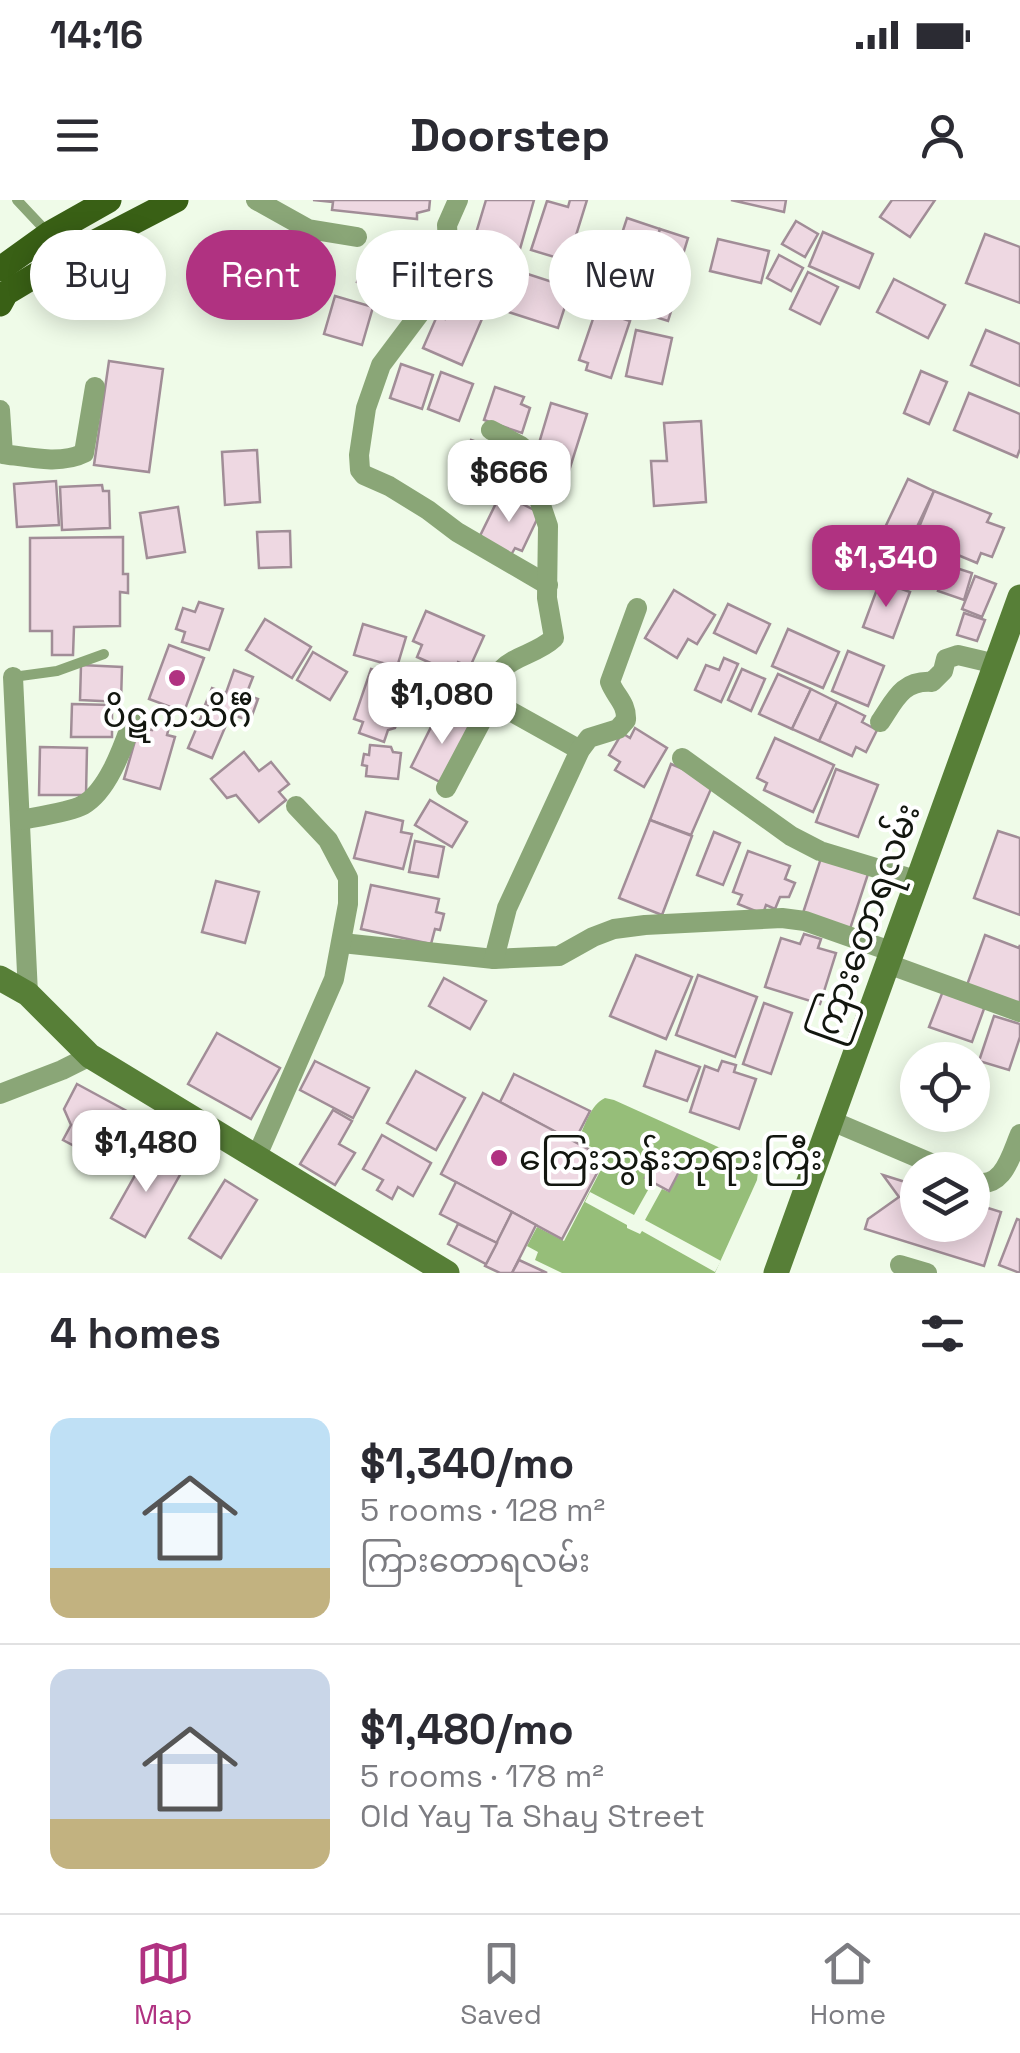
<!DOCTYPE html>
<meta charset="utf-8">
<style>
body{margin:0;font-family:"Space Grotesk","Noto Sans Myanmar",sans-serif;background:#f7f7f7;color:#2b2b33;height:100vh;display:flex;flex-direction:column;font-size:38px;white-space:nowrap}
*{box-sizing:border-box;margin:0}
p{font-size:32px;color:#7c7c81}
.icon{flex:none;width:55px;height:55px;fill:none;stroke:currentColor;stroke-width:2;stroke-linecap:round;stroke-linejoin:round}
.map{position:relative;height:1073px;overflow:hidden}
.details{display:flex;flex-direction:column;background:#fff;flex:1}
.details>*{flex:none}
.banner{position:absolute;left:30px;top:30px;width:960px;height:90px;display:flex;gap:20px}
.tools{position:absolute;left:900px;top:842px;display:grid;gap:20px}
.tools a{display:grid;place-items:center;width:90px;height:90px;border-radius:50%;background:#fff;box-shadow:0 5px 25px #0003;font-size:50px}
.price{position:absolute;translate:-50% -85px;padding:0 22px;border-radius:20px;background:#fff;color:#222;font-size:32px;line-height:65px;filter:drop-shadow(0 2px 5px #0008)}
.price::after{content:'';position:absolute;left:50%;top:60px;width:30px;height:22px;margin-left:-15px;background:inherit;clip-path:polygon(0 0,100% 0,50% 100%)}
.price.on{background:#b03281;color:#fff}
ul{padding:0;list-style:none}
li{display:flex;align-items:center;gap:30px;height:250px;padding:0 50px}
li+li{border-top:2px solid #e1e1e2}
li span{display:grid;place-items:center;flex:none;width:280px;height:200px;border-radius:20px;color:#555}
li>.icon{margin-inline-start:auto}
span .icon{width:120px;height:120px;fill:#fffc;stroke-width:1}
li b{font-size:42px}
h2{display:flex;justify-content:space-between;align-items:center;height:120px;padding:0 50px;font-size:42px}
.pill{padding:0 35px;border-radius:45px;background:#fff;box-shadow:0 5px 25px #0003;font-size:35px;line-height:90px}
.pill.on{background:#b03281;color:#fff}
.status{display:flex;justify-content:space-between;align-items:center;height:70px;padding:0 50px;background:#fff;direction:ltr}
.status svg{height:28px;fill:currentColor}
header{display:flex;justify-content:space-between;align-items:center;height:130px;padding:0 50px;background:#fff;font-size:45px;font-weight:600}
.tabs{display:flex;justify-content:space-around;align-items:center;height:140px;border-top:2px solid #e1e1e2;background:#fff;font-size:28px;color:#7c7c81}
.tabs a{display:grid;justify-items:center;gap:5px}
.tabs .on{color:#b03281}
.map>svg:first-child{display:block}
</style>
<div class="status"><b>14:16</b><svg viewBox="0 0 49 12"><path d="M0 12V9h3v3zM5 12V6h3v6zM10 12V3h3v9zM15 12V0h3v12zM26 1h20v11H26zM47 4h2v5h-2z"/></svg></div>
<header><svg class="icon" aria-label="menu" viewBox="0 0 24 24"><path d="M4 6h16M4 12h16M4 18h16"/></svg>Doorstep<svg class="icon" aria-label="person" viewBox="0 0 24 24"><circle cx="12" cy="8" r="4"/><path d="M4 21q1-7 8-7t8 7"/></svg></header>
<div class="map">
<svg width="1020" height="1073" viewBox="0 0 1020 1073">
<rect width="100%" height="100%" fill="#effbe8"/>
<path fill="#96be79" d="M605,898L614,900L747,960L754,965L758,972L757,980L715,1073H562L535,1060L538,1052L527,1046L537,1027L564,1041L608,956L578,940C585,926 590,905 605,898Z"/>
<polygon fill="#effbe8" points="658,954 683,967 669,992 662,989 645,1020 721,1061 715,1072 642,1031 640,1034 627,1028 627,1025 585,1002 590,992 634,1015 652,983 644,979"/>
<g fill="#eed8e2" stroke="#a18d97" stroke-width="2.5">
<polygon points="313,0 430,0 429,10 417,13 417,19 332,10 333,2"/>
<polygon points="486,0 534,0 516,63 471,50"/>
<polygon points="570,0 587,0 568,61 531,50 547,1 568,7"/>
<polygon points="731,0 786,0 784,12"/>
<polygon points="892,0 935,0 910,37 880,17"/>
<polygon points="627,18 660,29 645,75 612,64"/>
<polygon points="796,21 818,34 805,57 782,44"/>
<polygon points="660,29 688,38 674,84 645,75"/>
<polygon points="823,32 873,54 859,88 809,66"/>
<polygon points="302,33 308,65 271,72 265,40"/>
<polygon points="985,34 1020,47 1020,103 966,83"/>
<polygon points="718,39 769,51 761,83 710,71"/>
<polygon points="371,46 412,63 404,82 387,76 381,92 357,82"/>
<polygon points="779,55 803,68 791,91 767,78"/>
<polygon points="468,56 495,65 484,100 457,91"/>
<polygon points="598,60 679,86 668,121 586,95"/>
<polygon points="506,67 571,88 558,128 493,107"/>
<polygon points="808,72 838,87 820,124 790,109"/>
<polygon points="894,79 945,105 928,138 877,112"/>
<polygon points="335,96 373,107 362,145 324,134"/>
<polygon points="454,98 485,112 462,165 423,148 437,116 445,119"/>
<polygon points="596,110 630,121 611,178 586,170 588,163 579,160"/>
<polygon points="636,130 672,138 662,184 626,176"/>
<polygon points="986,130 1020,144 1020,186 971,165"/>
<polygon points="109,161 163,169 149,272 94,265"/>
<polygon points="401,164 433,175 422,209 390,198"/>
<polygon points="921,171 947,182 929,224 904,213"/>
<polygon points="441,172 473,184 459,221 428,209"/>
<polygon points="495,187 524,197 521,204 530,208 522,233 484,220"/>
<polygon points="969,193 1020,214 1020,249 1017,257 954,230"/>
<polygon points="551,203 587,214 569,271 534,260"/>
<polygon points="701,221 706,302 654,306 651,261 667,261 664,223"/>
<polygon points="471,240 526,259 513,294 459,275"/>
<polygon points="257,250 260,302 225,305 222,252"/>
<polygon points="908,279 934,291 907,348 881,336"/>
<polygon points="56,281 59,325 17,327 14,284"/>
<polygon points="102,285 103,291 109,291 110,328 62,330 60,287"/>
<polygon points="934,291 991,314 987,322 1004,328 992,357 981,353 977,363 915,337"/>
<polygon points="501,293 540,313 522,351 515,348 511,355 478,340"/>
<polygon points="178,307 185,352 147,358 140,313"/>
<polygon points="290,331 291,367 259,368 257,332"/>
<polygon points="123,337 123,374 128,374 128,393 120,392 120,426 74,427 73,455 52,455 52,431 30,431 30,338"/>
<polygon points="947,365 972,373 964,400 938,391"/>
<polygon points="975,376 996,384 982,417 962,409"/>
<polygon points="880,381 910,392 893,438 863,427"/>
<polygon points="674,390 715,415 697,444 688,439 677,458 645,438"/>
<polygon points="199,402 223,409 209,450 182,442 185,432 176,429 183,408 195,412"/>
<polygon points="728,404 770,424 756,453 714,433"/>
<polygon points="426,411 484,436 470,467 458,462 453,473 417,457 422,445 413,441"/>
<polygon points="964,413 985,420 977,441 957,435"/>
<polygon points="265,419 311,447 292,478 246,450"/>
<polygon points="363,424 406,437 397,467 354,455"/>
<polygon points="788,429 839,452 823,488 772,466"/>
<polygon points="169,445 204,458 184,512 149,499"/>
<polygon points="848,451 884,466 868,506 832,491"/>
<polygon points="313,452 347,472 330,500 297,480"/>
<polygon points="724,458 738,464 721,502 695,490 706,465 719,470"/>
<polygon points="81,465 122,467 121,502 80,500"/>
<polygon points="371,469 410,483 395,528 388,530 384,542 359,533 363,522 354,519"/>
<polygon points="742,469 765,479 751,511 728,500"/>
<polygon points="234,470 253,477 246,495 258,499 250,521 205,505 212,488 226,493"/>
<polygon points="778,474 811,489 792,529 759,514"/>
<polygon points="811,489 837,502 819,541 792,529"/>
<polygon points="837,502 865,516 862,522 877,530 866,552 856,547 852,556 819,541"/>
<polygon points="72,504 112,505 112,537 71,537"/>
<polygon points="205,508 229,518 212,558 188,548"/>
<polygon points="440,509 473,526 444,584 411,567"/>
<polygon points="155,523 169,527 167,535 175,537 160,589 124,579 139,527 152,530"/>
<polygon points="635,528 667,548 644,587 615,570 620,562 609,555 622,533 630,538"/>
<polygon points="775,538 834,565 813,612 764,590 767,583 757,578"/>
<polygon points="370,545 391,547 393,552 401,553 398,579 366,576 367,566 362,565 364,554 369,555"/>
<polygon points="40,547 87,548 86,595 39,595"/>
<polygon points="244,552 259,571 271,562 289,584 279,592 286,600 259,622 236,595 227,598 211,579"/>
<polygon points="671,564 714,582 691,635 650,620"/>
<polygon points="836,569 878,585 858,637 816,622"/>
<polygon points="430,600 467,622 452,647 415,625"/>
<polygon points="366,612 403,621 401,632 412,634 403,669 354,658"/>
<polygon points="650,620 692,636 662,715 619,698"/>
<polygon points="998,631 1020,638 1020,715 974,698"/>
<polygon points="714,632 740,643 723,685 697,675"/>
<polygon points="415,641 444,647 438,677 409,672"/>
<polygon points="748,651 790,666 785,679 795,683 789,697 780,697 775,709 766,705 763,714 738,704 742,695 733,692"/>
<polygon points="821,658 868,674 850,729 803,713"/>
<polygon points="216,681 259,692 245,743 202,732"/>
<polygon points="371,685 439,699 436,712 444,714 440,730 435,729 431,744 361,729"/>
<polygon points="804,734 821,739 818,748 836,753 820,804 765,787 781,738 800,744"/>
<polygon points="985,735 1019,748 1020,745 1020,804 967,785"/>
<polygon points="636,755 692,777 666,839 610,816"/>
<polygon points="698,775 757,797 735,857 676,835"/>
<polygon points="444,778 486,801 470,829 429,806"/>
<polygon points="943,791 985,806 972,842 929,827"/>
<polygon points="764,803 792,813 771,874 743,864"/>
<polygon points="994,816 1020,824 1020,837 1009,870 979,861"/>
<polygon points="217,833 280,868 251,919 188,884"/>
<polygon points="656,851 700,867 687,901 644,886"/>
<polygon points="315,861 369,888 353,918 300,890"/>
<polygon points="722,861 736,865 734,872 756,879 739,929 690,912 705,866 718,871"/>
<polygon points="416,871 465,898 436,950 387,923"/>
<polygon points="514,874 590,911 574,942 500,902"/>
<polygon points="77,884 136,916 110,965 63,940 71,925 64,909"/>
<polygon points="483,893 605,958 562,1039 441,974"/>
<polygon points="333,910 352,921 339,944 355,953 335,985 300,964"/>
<polygon points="382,935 431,963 413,996 398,987 392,999 377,990 383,980 363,969"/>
<polygon points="147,954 181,973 145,1037 111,1018"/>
<polygon points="658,955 681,968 669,991 645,978"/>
<polygon points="883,975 918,986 918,1025 972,1025 972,1003 1001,1012 984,1066 865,1029 868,1019 899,997"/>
<polygon points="225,980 257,1000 221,1058 189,1038"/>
<polygon points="456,982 512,1012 497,1043 440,1014"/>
<polygon points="512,1012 536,1025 512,1073 500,1073 485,1066"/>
<polygon points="1017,1019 1020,1020 1020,1073 999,1065"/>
<polygon points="458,1024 497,1043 486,1064 448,1044"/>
<polygon points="519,1060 547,1073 512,1073"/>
</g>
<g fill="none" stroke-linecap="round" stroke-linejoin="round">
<g stroke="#8aa677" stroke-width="10">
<polyline points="17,0 47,32"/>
<polyline points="13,477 57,471 104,454"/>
</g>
<g stroke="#8aa677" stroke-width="20">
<polyline points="256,0 308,29 357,37"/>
<polyline points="458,0 447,25 449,60 432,97 381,165 366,208 359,255 360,270 364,275 389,286 428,310 457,332 548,385"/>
<path d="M0,210L3,254C27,257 61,265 84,253L95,187"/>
<path d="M491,230L521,246L548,326L547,398L554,438C530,461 491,454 492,501"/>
<polyline points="13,477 28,794"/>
<path d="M880,522C895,500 902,480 932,482L943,471L946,459L958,455L996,464"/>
<polyline points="682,558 791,636 820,651 919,681"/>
<polyline points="446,588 492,501 580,550"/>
<path d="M20,620C35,617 71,612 83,605C108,591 123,547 132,522"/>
<polyline points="342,743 494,759 559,756 593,737 614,729 645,725 782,718 805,721 893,752"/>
<path d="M494,759L507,708L580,550L589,538L618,529L626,520C627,503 615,496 610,482L637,408"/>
<polyline points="888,764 1020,812"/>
<polyline points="0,894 62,870 90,856"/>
<polyline points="832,921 947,970"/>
<polyline points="256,958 334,779 348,704 348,678 328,640 296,606"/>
<path d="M972,981C1003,992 1011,955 1020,934"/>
<polyline points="900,1065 927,1073"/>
</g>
<g stroke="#577f37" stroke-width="25">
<polyline points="0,778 28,794 90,856 447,1073"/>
<polyline points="776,1073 1020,397"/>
</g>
<g stroke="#396015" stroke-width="25">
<polyline points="0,69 49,34 109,0"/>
<polyline points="0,104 6,93 66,57 176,0"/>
</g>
</g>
<g fill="#b03281" stroke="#fff" stroke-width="4">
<circle cx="177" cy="478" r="10"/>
<circle cx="499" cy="958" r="10"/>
</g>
<g text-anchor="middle" stroke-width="8" stroke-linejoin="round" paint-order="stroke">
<g font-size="35" fill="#12160f" stroke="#fff">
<text x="177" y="527">ပိဋကသိင်္ဂီ</text>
<text x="519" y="970" text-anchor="start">ကြေးသွန်းဘုရားကြီး</text>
</g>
<g font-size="35" fill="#12160f" stroke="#fff">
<text transform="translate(866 723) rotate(-70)" y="12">ကြားတောရလမ်း</text>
</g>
</g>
</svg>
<div class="tools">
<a><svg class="icon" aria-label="locate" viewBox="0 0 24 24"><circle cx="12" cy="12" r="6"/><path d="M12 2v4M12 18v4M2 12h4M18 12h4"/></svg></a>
<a><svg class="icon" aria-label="layers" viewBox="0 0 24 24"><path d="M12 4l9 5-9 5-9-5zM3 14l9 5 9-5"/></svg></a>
</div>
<b class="price" style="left:509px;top:325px">$666</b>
<b class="price on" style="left:886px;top:410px">$1,340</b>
<b class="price" style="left:442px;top:547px">$1,080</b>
<b class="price" style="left:146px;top:995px">$1,480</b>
<div class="banner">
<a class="pill">Buy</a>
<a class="pill on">Rent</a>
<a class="pill">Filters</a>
<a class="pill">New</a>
</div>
</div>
<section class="details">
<h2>4 homes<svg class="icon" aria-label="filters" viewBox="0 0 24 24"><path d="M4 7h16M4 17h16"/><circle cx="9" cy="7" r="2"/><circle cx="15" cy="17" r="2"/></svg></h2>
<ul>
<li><span style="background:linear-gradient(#bfe0f5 75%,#c2b280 0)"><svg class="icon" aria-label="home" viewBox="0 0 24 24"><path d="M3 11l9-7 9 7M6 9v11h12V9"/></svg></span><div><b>$1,340/mo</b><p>5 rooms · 128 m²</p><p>ကြားတောရလမ်း</p></div></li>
<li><span style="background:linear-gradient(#c9d6e8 75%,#c2b280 0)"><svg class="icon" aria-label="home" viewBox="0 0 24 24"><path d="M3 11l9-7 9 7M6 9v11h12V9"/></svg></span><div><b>$1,480/mo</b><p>5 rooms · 178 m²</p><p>Old Yay Ta Shay Street</p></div></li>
</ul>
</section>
<nav class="tabs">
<a class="on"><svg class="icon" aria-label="map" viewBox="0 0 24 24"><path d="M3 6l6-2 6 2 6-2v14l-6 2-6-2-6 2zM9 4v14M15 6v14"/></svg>Map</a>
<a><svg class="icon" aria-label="saved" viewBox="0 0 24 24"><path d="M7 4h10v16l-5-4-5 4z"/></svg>Saved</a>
<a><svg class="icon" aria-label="home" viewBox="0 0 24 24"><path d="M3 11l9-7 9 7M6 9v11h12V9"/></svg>Home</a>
</nav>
